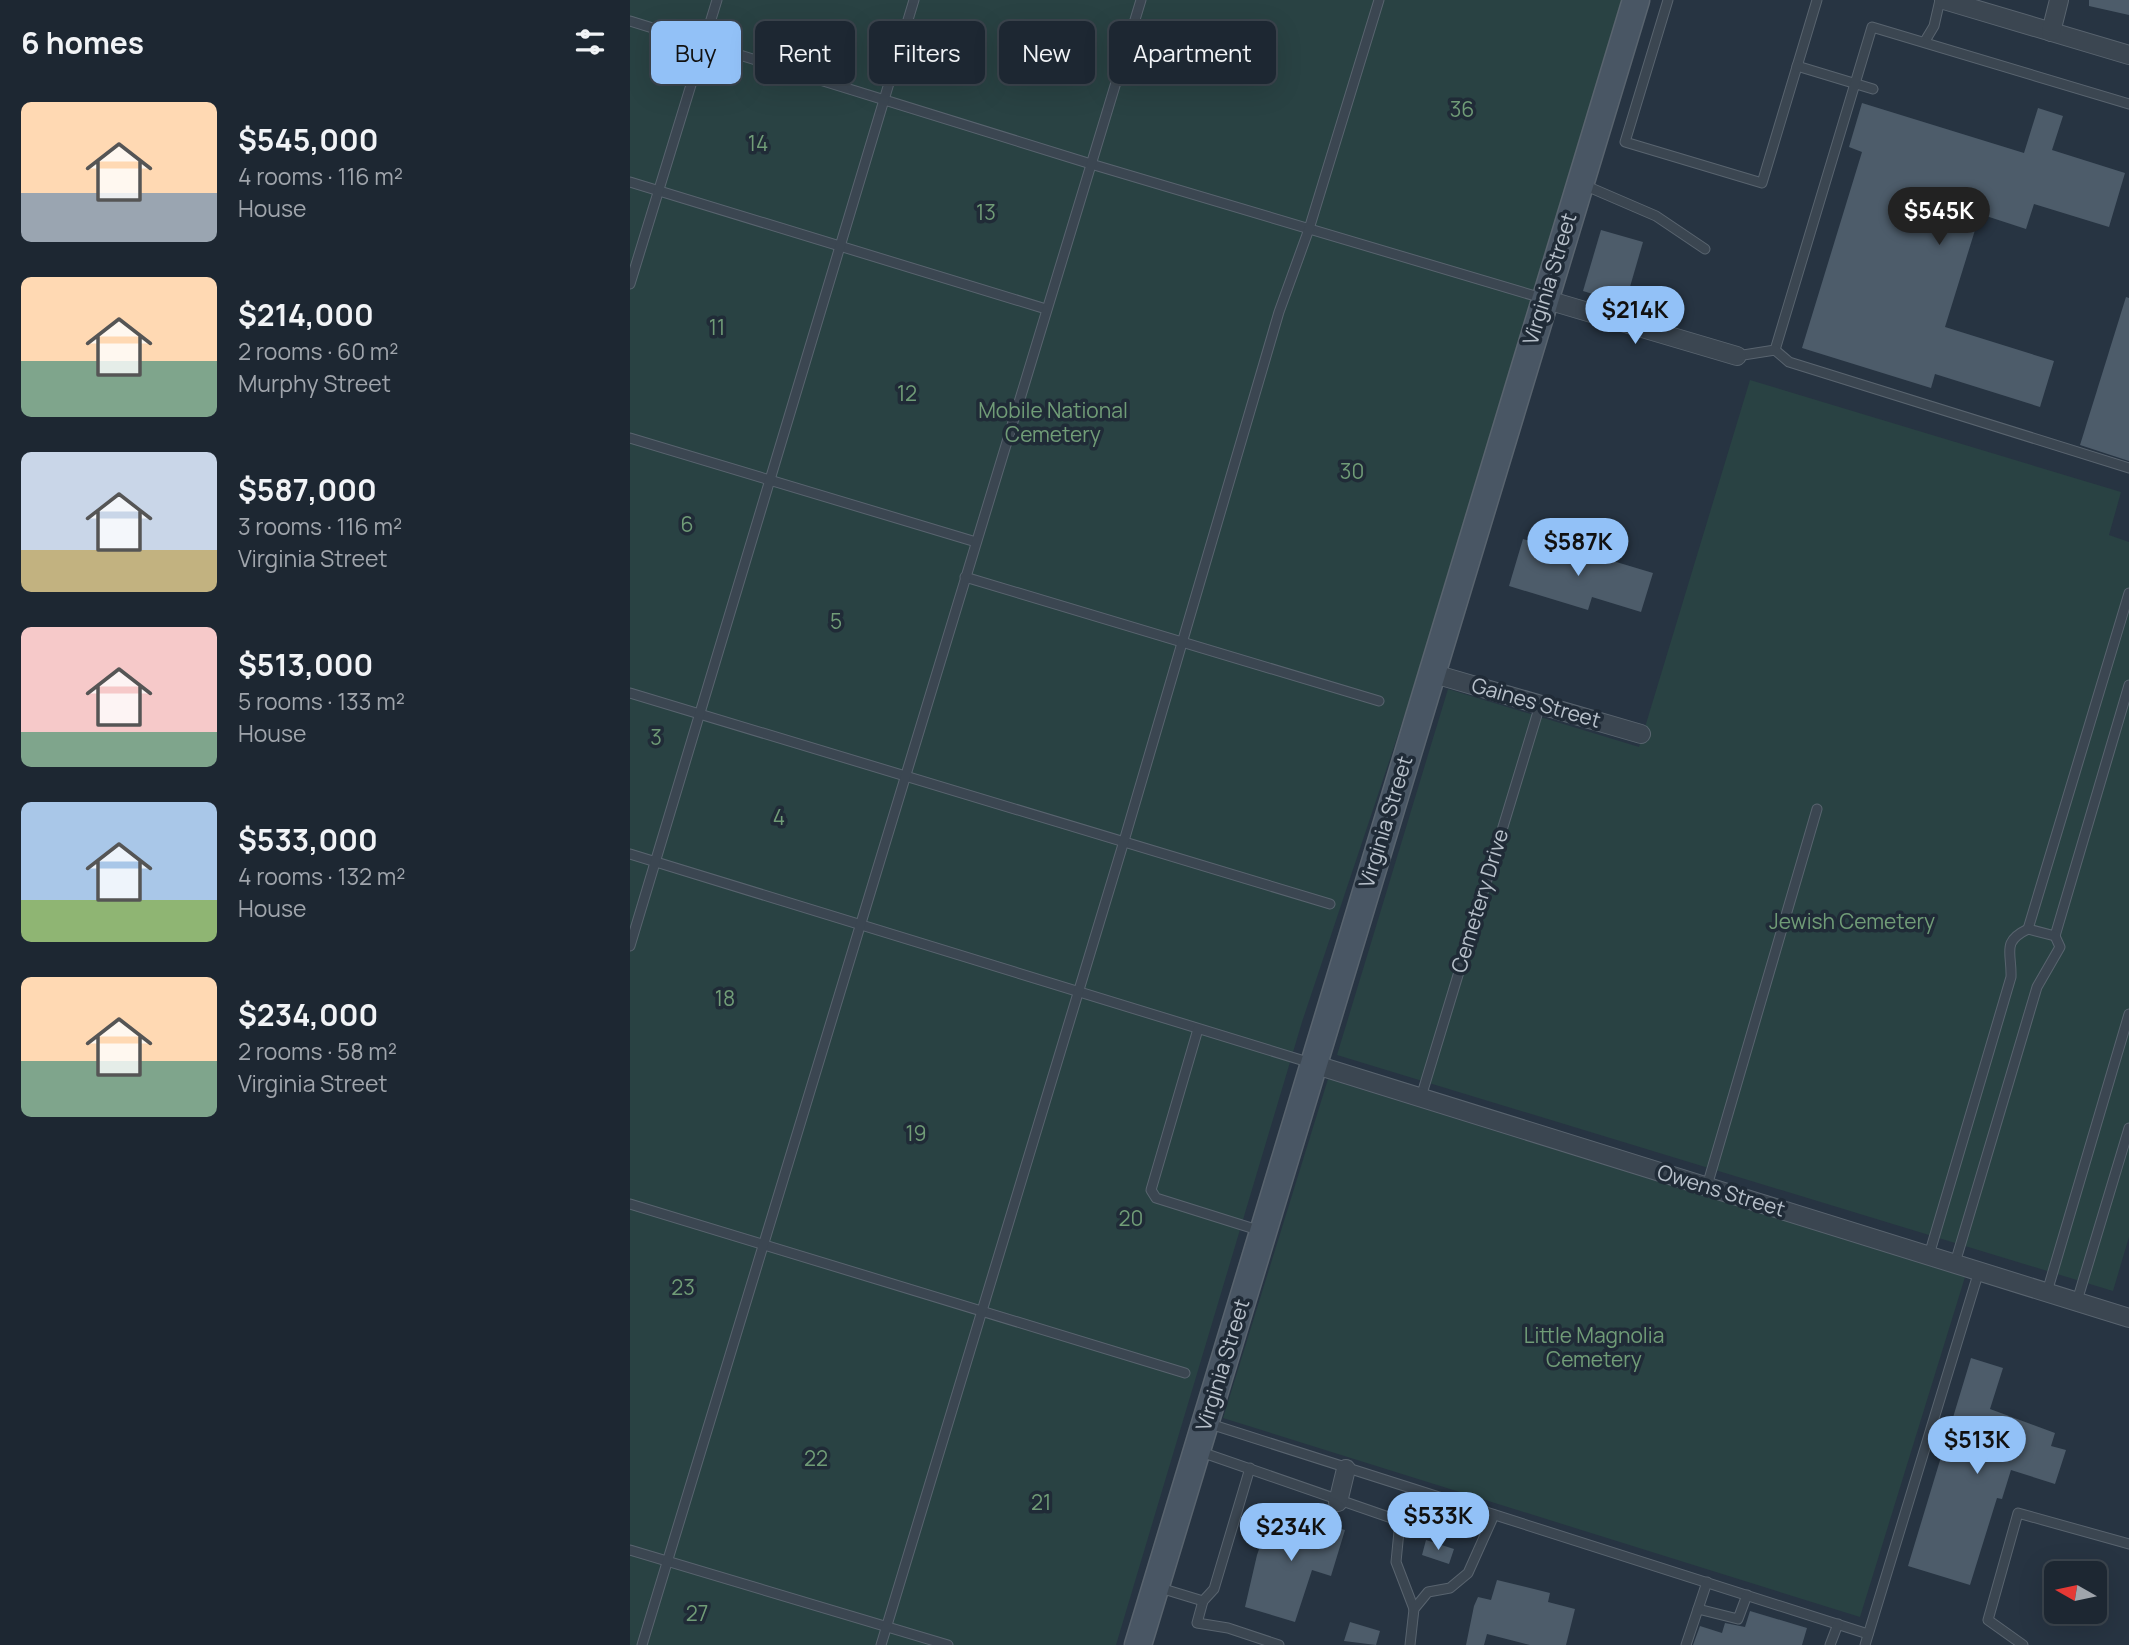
<!DOCTYPE html>
<meta charset="utf-8">
<style>
body{margin:0;font-family:Manrope,sans-serif;background:#2a333e;color:#f1f3f6;height:100vh;display:flex;flex-direction:column;font-size:26px;white-space:nowrap}
*{box-sizing:border-box;margin:0}
p{font-size:23px;color:#a0a5ac}
.icon{flex:none;width:38px;height:38px;fill:none;stroke:currentColor;stroke-width:2;stroke-linecap:round;stroke-linejoin:round}
.map{position:relative;flex:1;overflow:hidden}
.details{display:flex;flex-direction:column;background:#1d2732;width:630px}
.details>*{flex:none}
.top-card{position:absolute;left:21px;top:21px;width:665px;height:63px;display:flex;gap:14px}
.needle{width:46px;rotate:279deg}
.buttons{position:absolute;left:1414px;top:1561px;display:grid;gap:14px}
.buttons a{display:grid;place-items:center;width:63px;height:63px;border-radius:10px;background:#1d2732;box-shadow:0 7px 28px #0002,0 0 0 2px #3b444d;font-size:35px}
.price{position:absolute;translate:-50% -60px;padding:0 16px;border-radius:24px;background:#92c1f7;color:#111;font-size:23px;line-height:46px;filter:drop-shadow(0 2px 4px #0008)}
.price::after{content:'';position:absolute;left:50%;top:42px;width:21px;height:16px;margin-left:-10px;background:inherit;clip-path:polygon(0 0,100% 0,50% 100%)}
.price.on{background:#222;color:#fff}
ul{padding:0;list-style:none}
li{display:flex;align-items:center;gap:21px;height:175px;padding:0 21px}
li span{display:grid;place-items:center;flex:none;width:196px;height:140px;border-radius:10px;color:#555}
li>.icon{margin-inline-start:auto}
span .icon{width:84px;height:84px;fill:#fffc;stroke-width:1}
li b{font-size:30px}
h2{display:flex;justify-content:space-between;align-items:center;height:84px;padding:0 21px;font-size:30px}
.tag{padding:0 24px;border-radius:10px;background:#1d2732;box-shadow:0 7px 28px #0002,0 0 0 2px #3b444d;font-size:24px;line-height:63px}
.tag.on{background:#92c1f7;color:#111}
main{display:flex;flex:1;min-height:0}
.map>svg:first-child{display:block}
</style>
<main>
<section class="details">
<h2>6 homes<svg class="icon" aria-label="filters" viewBox="0 0 24 24"><path d="M4 7h16M4 17h16"/><circle cx="9" cy="7" r="2"/><circle cx="15" cy="17" r="2"/></svg></h2>
<ul>
<li><span style="background:linear-gradient(#ffd9b3 65%,#9aa5b1 0)"><svg class="icon" aria-label="home" viewBox="0 0 24 24"><path d="M3 11l9-7 9 7M6 9v11h12V9"/></svg></span><div><b>$545,000</b><p>4 rooms · 116 m²</p><p>House</p></div></li>
<li><span style="background:linear-gradient(#ffd9b3 60%,#7fa58c 0)"><svg class="icon" aria-label="home" viewBox="0 0 24 24"><path d="M3 11l9-7 9 7M6 9v11h12V9"/></svg></span><div><b>$214,000</b><p>2 rooms · 60 m²</p><p>Murphy Street</p></div></li>
<li><span style="background:linear-gradient(#c9d6e8 70%,#c2b280 0)"><svg class="icon" aria-label="home" viewBox="0 0 24 24"><path d="M3 11l9-7 9 7M6 9v11h12V9"/></svg></span><div><b>$587,000</b><p>3 rooms · 116 m²</p><p>Virginia Street</p></div></li>
<li><span style="background:linear-gradient(#f6c9c9 75%,#7fa58c 0)"><svg class="icon" aria-label="home" viewBox="0 0 24 24"><path d="M3 11l9-7 9 7M6 9v11h12V9"/></svg></span><div><b>$513,000</b><p>5 rooms · 133 m²</p><p>House</p></div></li>
<li><span style="background:linear-gradient(#a9c7e8 70%,#8fb573 0)"><svg class="icon" aria-label="home" viewBox="0 0 24 24"><path d="M3 11l9-7 9 7M6 9v11h12V9"/></svg></span><div><b>$533,000</b><p>4 rooms · 132 m²</p><p>House</p></div></li>
<li><span style="background:linear-gradient(#ffd9b3 60%,#7fa58c 0)"><svg class="icon" aria-label="home" viewBox="0 0 24 24"><path d="M3 11l9-7 9 7M6 9v11h12V9"/></svg></span><div><b>$234,000</b><p>2 rooms · 58 m²</p><p>Virginia Street</p></div></li>
</ul>
</section>
<div class="map">
<svg width="1499" height="1645" viewBox="0 0 1499 1645">
<rect width="100%" height="100%" fill="#273442"/>
<g fill="#294243">
<polygon points="0,0 993,0 785,684 672,1022 486,1645 0,1645"/>
<polygon points="1120,380 1491,492 1479,535 1499,542 1499,1237 1483,1291 707,1055 818,689 1009,747"/>
<polygon points="698,1079 1335,1277 1230,1617 593,1418"/>
</g>
<g fill="#4d5c6a">
<polygon points="1459,0 1499,0 1499,15 1459,6"/>
<polygon points="1232,103 1394,153 1408,108 1433,116 1422,150 1495,173 1479,227 1404,204 1396,229 1350,214 1315,327 1424,361 1410,407 1305,374 1301,388 1172,348 1232,152 1219,147"/>
<polygon points="971,230 1013,242 995,304 953,291"/>
<polygon points="1496,297 1499,298 1499,461 1450,445"/>
<polygon points="893,539 972,563 973,558 1023,573 1011,612 962,597 958,610 879,586"/>
<polygon points="1341,1358 1373,1368 1360,1409 1425,1433 1421,1446 1436,1450 1425,1484 1381,1470 1372,1499 1367,1498 1340,1585 1278,1566"/>
<polygon points="643,1509 715,1530 701,1576 682,1570 665,1622 615,1607 627,1555"/>
<polygon points="796,1540 824,1549 819,1564 792,1555"/>
<polygon points="867,1580 920,1593 918,1602 945,1609 936,1645 900,1645 857,1634 854,1645 836,1645 844,1606 848,1597 861,1600"/>
<polygon points="1120,1611 1177,1628 1172,1645 1063,1645 1070,1626 1092,1633 1095,1623 1115,1627"/>
<polygon points="720,1622 750,1631 746,1645 714,1641"/>
</g>
<g fill="none" stroke-linecap="round" stroke-linejoin="round">
<g stroke="#59646f" stroke-width="11">
<g id="lane">
<polyline points="1038,0 995,142 1132,183 1187,0"/>
<polyline points="0,21 461,164 912,298"/>
<polyline points="1295,41 1304,26 1310,0"/>
<polyline points="1167,66 1243,89"/>
<polyline points="0,182 416,309"/>
<polyline points="954,185 1026,216 1075,249"/>
<polyline points="0,284 87,0"/>
<polyline points="1145,350 1242,27 1499,104"/>
<polyline points="1107,356 1145,350 1159,362 1499,468"/>
<polyline points="0,438 346,542"/>
<polyline points="335,577 749,701"/>
<polyline points="0,693 700,904"/>
<polyline points="0,854 681,1063"/>
<polyline points="1398,929 1499,593"/>
<polyline points="1425,936 1499,685"/>
<polyline points="0,946 284,0"/>
<polyline points="568,1029 521,1190 526,1198 631,1231"/>
<polyline points="791,1097 910,705"/>
<polyline points="1077,1186 1187,809"/>
<polyline points="0,1204 555,1373"/>
<path d="M1299,1255L1381,977C1382,952 1371,942 1398,929L1425,936L1430,947L1407,987L1325,1263"/>
<polyline points="1417,1292 1499,1014"/>
<polyline points="1447,1301 1499,1128"/>
<polyline points="577,1423 1238,1634"/>
<polyline points="571,1452 770,1521 766,1562 784,1609"/>
<polyline points="0,1550 318,1645"/>
<polyline points="527,1587 573,1601 567,1623 598,1628 649,1645"/>
<polyline points="573,1601 584,1589 620,1468"/>
<polyline points="1068,1609 1108,1619 1117,1595"/>
<polyline points="12,1645 511,0"/>
<polyline points="251,1645 494,841 649,312 679,229 749,0"/>
<polyline points="780,1645 784,1609 798,1592 820,1588 838,1573 864,1515"/>
<polyline points="1056,1645 1077,1582"/>
<polyline points="1200,1645 1208,1624"/>
<polyline points="1235,1645 1349,1271"/>
<polyline points="1393,1645 1358,1620 1388,1513 1499,1544"/>
</g>
</g>
<g stroke="#59646f" stroke-width="20">
<g id="street">
<polyline points="1314,0 1499,55"/>
<polyline points="1421,32 1429,0"/>
<polyline points="914,299 1107,356"/>
<polyline points="801,673 1011,734"/>
<polyline points="683,1064 1499,1318"/>
<polyline points="708,1502 716,1469"/>
</g>
</g>
<g stroke="#59646f" stroke-width="29">
<polyline id="secondary" points="508,1645 1006,0"/>
</g>
<use href="#lane" stroke="#3b4651" stroke-width="9"/>
<use href="#street" stroke="#3b4651" stroke-width="18"/>
<use href="#secondary" stroke="#495664" stroke-width="26"/>
</g>
<g text-anchor="middle" stroke-width="7" stroke-linejoin="round" paint-order="stroke">
<g font-size="21" fill="#709c77" stroke="#202b37">
<text x="832" y="117">36</text>
<text x="128" y="151">14</text>
<text x="356" y="220">13</text>
<text x="87" y="335">11</text>
<text x="277" y="401">12</text>
<text x="423" y="418">Mobile National<tspan x="423" dy="24">Cemetery</tspan></text>
<text x="722" y="479">30</text>
<text x="57" y="532">6</text>
<text x="206" y="629">5</text>
<text x="26" y="745">3</text>
<text x="149" y="825">4</text>
<text x="1222" y="929">Jewish Cemetery</text>
<text x="95" y="1006">18</text>
<text x="286" y="1141">19</text>
<text x="501" y="1226">20</text>
<text x="53" y="1295">23</text>
<text x="964" y="1343">Little Magnolia<tspan x="964" dy="24">Cemetery</tspan></text>
<text x="186" y="1466">22</text>
<text x="411" y="1510">21</text>
<text x="67" y="1621">27</text>
</g>
<g font-size="21" fill="#b8c1cb" stroke="#202b37">
<text transform="translate(920 279) rotate(-73)" y="7">Virginia Street</text>
<text transform="translate(906 703) rotate(16)" y="7">Gaines Street</text>
<text transform="translate(756 822) rotate(-73)" y="7">Virginia Street</text>
<text transform="translate(850 901) rotate(-73)" y="7">Cemetery Drive</text>
<text transform="translate(1091 1191) rotate(17)" y="7">Owens Street</text>
<text transform="translate(593 1365) rotate(-73)" y="7">Virginia Street</text>
</g>
</g>
</svg>
<div class="buttons">
<a><svg class="needle" viewBox="-14 -14 28 28"><path d="M0-13l5 13h-10z" fill="#e53935"/><path d="M0 13l5-13h-10z" fill="#a0a5ac"/></svg></a>
</div>
<b class="price on" style="left:1309px;top:247px">$545K</b>
<b class="price" style="left:1005px;top:346px">$214K</b>
<b class="price" style="left:948px;top:578px">$587K</b>
<b class="price" style="left:1347px;top:1476px">$513K</b>
<b class="price" style="left:808px;top:1552px">$533K</b>
<b class="price" style="left:661px;top:1563px">$234K</b>
<div class="top-card">
<a class="tag on">Buy</a>
<a class="tag">Rent</a>
<a class="tag">Filters</a>
<a class="tag">New</a>
<a class="tag">Apartment</a>
</div>
</div>
</main>
